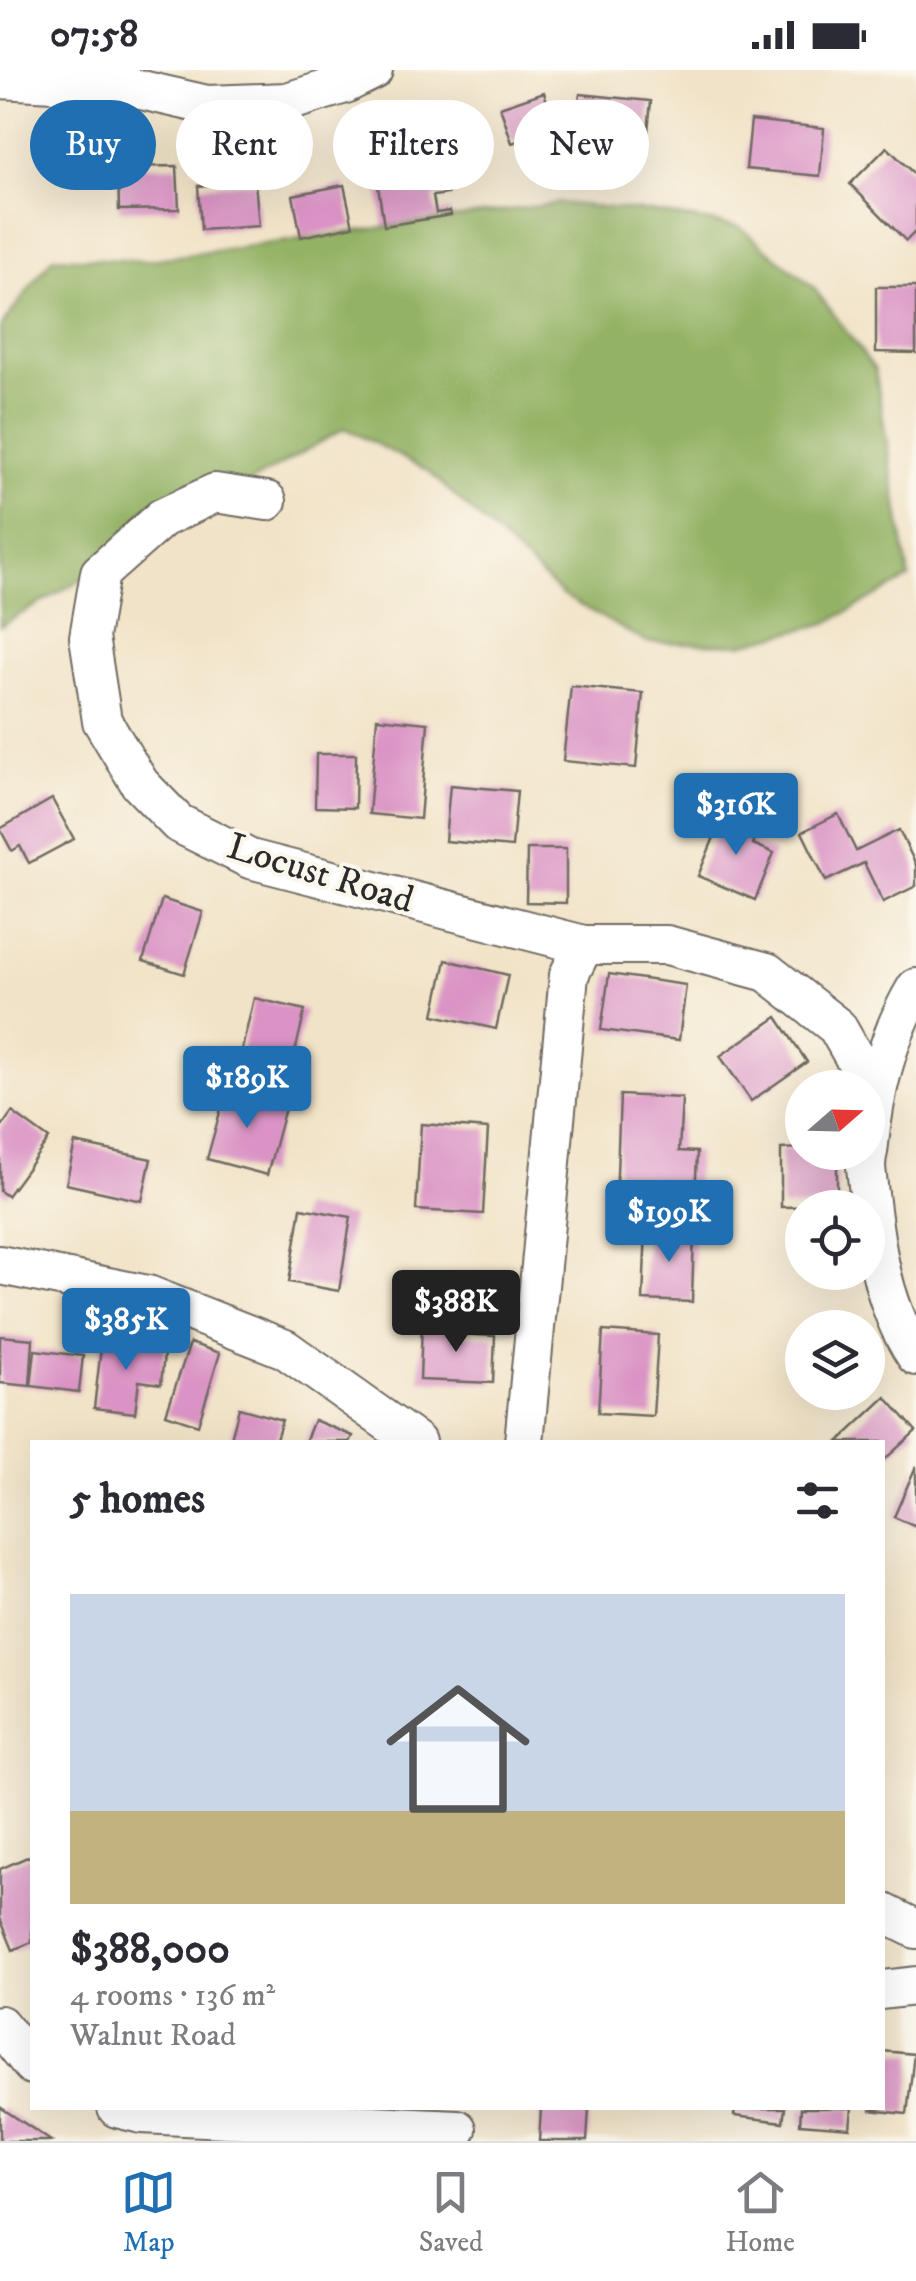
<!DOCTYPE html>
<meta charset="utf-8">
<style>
body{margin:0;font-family:"IM FELL DW Pica",serif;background:#f7f7f7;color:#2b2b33;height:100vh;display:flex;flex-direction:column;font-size:38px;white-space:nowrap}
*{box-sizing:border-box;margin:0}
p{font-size:32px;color:#7c7c81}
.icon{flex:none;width:55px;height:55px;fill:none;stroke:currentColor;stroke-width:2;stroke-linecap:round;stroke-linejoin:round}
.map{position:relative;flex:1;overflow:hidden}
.details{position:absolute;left:30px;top:1370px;width:855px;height:670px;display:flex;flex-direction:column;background:#fff;border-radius:0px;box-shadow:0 10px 40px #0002}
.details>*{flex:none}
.top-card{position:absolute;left:30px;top:30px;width:858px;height:90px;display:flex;gap:20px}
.needle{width:65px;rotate:70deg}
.tools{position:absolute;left:785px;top:1000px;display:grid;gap:20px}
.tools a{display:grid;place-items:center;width:100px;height:100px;border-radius:50%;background:#fff;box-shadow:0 10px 40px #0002;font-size:50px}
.price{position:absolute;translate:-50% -85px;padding:0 22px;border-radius:10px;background:#1f6fb2;color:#fff;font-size:32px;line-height:65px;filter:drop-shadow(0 2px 5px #0008)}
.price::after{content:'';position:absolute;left:50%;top:60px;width:30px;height:22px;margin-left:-15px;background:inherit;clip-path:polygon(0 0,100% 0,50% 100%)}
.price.active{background:#222;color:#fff}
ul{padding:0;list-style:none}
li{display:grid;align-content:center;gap:20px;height:530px;padding:0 40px}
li+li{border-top:2px solid #e1e1e2}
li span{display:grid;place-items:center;height:310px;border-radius:0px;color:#555}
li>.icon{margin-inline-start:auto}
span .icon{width:180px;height:180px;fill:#fffc;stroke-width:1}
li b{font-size:42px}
h2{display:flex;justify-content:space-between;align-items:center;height:120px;padding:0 40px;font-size:42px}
.tag{padding:0 35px;border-radius:45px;background:#fff;box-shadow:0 10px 40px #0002;font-size:35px;line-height:90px}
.tag.active{background:#1f6fb2;color:#fff}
.status{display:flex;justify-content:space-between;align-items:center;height:70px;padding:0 50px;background:#fff;direction:ltr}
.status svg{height:28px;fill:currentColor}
.dock{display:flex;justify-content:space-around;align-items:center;height:140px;border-top:2px solid #e1e1e2;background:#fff;font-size:28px;color:#7c7c81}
.dock a{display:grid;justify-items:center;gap:5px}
.dock .active{color:#1f6fb2}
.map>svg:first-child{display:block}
</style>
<div class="status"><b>07:58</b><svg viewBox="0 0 49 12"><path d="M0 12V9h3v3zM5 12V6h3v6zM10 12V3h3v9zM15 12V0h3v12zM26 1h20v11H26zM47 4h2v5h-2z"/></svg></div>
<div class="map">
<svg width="916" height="2071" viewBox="0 0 916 2071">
<rect width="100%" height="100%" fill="#fbf7ec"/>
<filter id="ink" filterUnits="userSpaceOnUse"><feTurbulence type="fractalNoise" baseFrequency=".01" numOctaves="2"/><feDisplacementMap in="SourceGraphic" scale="20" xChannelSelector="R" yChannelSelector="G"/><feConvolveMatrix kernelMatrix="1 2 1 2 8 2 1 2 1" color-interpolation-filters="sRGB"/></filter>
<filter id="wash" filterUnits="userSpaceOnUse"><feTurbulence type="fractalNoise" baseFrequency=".0048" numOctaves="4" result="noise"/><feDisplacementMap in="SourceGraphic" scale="40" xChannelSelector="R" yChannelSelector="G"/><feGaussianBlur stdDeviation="2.25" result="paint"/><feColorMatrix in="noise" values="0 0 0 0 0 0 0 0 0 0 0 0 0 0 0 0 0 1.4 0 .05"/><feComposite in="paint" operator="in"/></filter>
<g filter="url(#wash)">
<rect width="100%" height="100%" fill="#f1e3c7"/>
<polygon fill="#94b265" stroke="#606e48" stroke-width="2.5" points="560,133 651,142 740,157 814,218 875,300 909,508 827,553 741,574 646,572 562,525 428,401 345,358 0,556 0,442 3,435 0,258 53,187 143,191"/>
<g id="blocks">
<g fill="#da93c5">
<polygon points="544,22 555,59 512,73 500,37"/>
<polygon points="580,24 651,31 645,91 575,84"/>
<polygon points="751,50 824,58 820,106 746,99"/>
<polygon points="887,77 916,106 916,161 906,171 850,114"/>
<polygon points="443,92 448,124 433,126 436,143 450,141 451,145 384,156 376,102"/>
<polygon points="177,96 179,139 119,140 118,97"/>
<polygon points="255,112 259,156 201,160 198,116"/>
<polygon points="344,115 353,156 301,167 293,125"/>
<polygon points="876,217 916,217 916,283 876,282"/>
<polygon points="571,616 643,623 636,698 563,691"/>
<polygon points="377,648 428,653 420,749 369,744"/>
<polygon points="316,684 356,684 355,738 315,737"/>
<polygon points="450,715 517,721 512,777 445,771"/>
<polygon points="52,729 74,769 29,793 20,776 12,781 0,759"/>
<polygon points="724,743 759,758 753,774 774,783 755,830 698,806"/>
<polygon points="838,744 856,781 899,760 916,795 916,816 883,832 864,793 826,811 802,762"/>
<polygon points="527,779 566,779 566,833 526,832"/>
<polygon points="162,829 203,842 184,904 143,891"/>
<polygon points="446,890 508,905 496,959 434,945"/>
<polygon points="609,904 686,915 679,970 601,960"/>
<polygon points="254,928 305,940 289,1008 238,996"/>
<polygon points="777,947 807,992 751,1031 720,986"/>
<polygon points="227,1017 286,1034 267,1105 207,1089"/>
<polygon points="620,1025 682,1028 679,1081 697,1082 695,1134 616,1130"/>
<polygon points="12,1042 49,1069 7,1126 0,1121 0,1059"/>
<polygon points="421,1054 488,1059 483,1144 416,1140"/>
<polygon points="75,1073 151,1089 142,1131 66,1114"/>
<polygon points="802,1078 802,1082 837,1082 837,1136 781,1137 781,1079"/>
<polygon points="301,1138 351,1147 339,1221 289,1212"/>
<polygon points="646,1157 694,1159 692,1232 643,1230"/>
<polygon points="422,1252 454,1254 454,1264 495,1266 493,1313 420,1310"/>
<polygon points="603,1261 658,1265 653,1346 598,1343"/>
<polygon points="0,1266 33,1269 30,1316 0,1313"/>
<polygon points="102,1269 165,1275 161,1314 139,1311 135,1343 94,1338"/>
<polygon points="190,1273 220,1283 198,1355 166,1344"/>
<polygon points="35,1280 83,1286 79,1322 31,1316"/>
<polygon points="886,1327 916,1361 882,1392 882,1372 838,1372"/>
<polygon points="239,1338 282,1350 275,1372 230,1372"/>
<polygon points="314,1350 353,1366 350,1372 305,1372"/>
<polygon points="916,1396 916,1457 894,1447"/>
<polygon points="32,1785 32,1872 13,1880 0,1848 0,1799"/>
<polygon points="882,1981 914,1984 907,2044 870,2040 882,2038"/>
<polygon points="0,2037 51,2071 0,2071"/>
<polygon points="541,2038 589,2038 587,2071 539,2071"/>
<polygon points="735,2038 785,2038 783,2052 734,2046"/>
<polygon points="801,2038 852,2038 850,2058 800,2054"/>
</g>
</g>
</g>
<g filter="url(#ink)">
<use href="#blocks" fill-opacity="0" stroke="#706b62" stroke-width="2.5"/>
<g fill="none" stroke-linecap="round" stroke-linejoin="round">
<g stroke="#706b62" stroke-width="42">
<g id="minor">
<polyline points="0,9 124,16 207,35 287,32 345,14 373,0"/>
<polyline points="267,431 215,423 162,448 100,503 89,567 102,651 140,714 178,753 250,789 584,875 667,875 767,902 837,957 874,1022"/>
<path d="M867,1082L866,1097C873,1161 879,1231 916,1286"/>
<path d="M868,1082C874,1024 886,968 916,918"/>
<polyline points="0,1195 148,1225 285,1279 416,1372"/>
<polyline points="524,1372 569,905 584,875"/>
<polyline points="882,1842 916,1859"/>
<polyline points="882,1920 916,1916"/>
<polyline points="0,1955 32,1995"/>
<polyline points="117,2038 142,2044 457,2059"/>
</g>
</g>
<use href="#minor" stroke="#fff" stroke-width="38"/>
</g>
</g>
<g text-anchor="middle" stroke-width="8" stroke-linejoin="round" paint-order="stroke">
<g font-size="38" fill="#2b2b2b" stroke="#fbf7ec">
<text transform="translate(321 802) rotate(17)" y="13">Locust Road</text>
</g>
</g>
</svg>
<div class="tools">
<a><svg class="needle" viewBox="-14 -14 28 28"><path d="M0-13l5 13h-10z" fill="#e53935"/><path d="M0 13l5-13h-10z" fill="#7c7c81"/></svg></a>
<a><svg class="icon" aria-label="locate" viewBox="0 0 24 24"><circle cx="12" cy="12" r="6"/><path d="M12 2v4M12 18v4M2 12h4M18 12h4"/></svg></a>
<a><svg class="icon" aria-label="layers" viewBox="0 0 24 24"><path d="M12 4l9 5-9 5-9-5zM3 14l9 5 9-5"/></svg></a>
</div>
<b class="price" style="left:736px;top:788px">$316K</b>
<b class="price" style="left:247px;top:1061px">$189K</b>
<b class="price" style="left:669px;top:1195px">$199K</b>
<b class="price active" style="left:456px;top:1285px">$388K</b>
<b class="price" style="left:126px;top:1303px">$385K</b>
<div class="top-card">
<a class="tag active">Buy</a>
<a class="tag">Rent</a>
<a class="tag">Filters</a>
<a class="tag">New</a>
</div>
<section class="details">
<h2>5 homes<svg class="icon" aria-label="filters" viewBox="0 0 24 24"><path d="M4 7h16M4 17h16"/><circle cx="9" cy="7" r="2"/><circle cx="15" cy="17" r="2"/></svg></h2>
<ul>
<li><span style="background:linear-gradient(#c9d6e8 70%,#c2b280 0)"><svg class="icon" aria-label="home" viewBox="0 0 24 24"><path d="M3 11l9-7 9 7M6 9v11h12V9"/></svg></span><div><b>$388,000</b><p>4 rooms · 136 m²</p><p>Walnut Road</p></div></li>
</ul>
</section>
</div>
<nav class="dock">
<a class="active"><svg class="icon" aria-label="map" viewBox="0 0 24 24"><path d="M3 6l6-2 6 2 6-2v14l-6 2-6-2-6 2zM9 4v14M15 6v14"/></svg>Map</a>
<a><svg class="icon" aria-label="saved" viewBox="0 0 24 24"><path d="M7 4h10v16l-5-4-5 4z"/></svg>Saved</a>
<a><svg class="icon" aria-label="home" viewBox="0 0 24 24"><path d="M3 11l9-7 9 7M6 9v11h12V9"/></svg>Home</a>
</nav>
